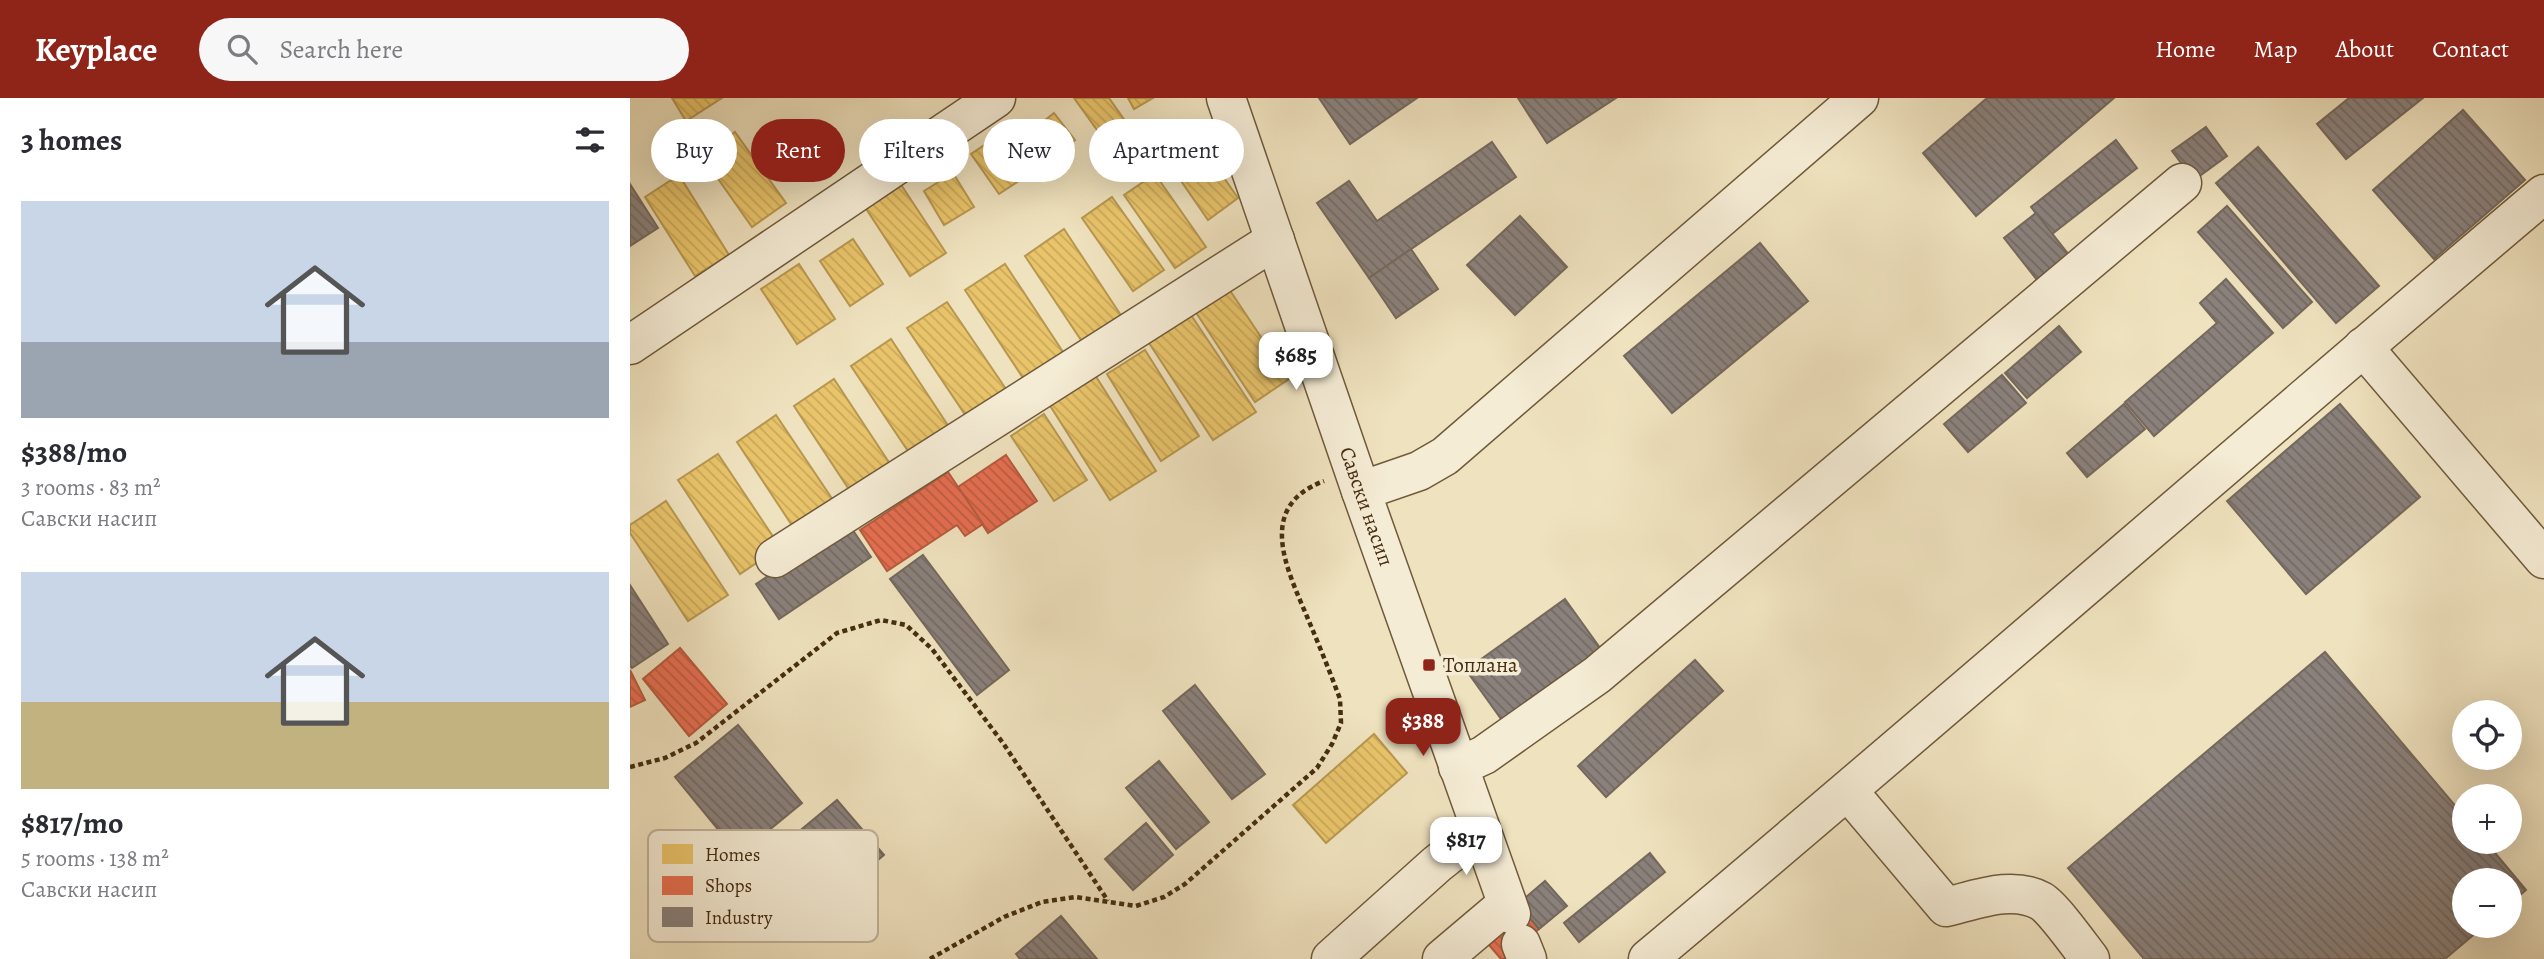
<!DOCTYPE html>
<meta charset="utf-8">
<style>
body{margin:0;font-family:Alegreya,serif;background:#f7f7f7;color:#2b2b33;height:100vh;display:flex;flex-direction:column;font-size:26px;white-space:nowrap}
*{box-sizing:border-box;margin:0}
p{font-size:23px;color:#7c7c81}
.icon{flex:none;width:38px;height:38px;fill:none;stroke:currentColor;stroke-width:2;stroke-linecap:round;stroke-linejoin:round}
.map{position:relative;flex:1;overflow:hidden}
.drawer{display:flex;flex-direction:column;background:#fff;width:630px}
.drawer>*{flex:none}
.top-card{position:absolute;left:21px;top:21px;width:665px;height:63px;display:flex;gap:14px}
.fabs{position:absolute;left:1822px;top:602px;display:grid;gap:14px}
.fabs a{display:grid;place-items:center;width:70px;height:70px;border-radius:50%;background:#fff;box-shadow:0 7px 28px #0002;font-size:35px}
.price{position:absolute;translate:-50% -60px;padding:0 16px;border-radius:14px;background:#fff;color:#222;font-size:23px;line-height:46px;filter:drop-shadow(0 2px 4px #0008)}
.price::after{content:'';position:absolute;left:50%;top:42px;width:21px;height:16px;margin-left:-10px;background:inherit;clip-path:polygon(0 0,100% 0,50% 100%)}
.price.on{background:#8f2418;color:#fff}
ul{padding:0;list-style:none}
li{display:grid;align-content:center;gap:14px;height:371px;padding:0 21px}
li span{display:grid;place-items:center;height:217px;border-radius:0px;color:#555}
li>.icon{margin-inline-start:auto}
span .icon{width:126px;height:126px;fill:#fffc;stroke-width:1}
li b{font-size:30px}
h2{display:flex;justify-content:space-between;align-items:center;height:84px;padding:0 21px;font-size:30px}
.chip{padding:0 24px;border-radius:32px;background:#fff;box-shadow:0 7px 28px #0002;font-size:24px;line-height:63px}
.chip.on{background:#8f2418;color:#fff}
header{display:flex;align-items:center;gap:42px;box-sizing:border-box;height:98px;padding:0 35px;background:#8f2418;color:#fff}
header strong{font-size:33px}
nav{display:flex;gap:38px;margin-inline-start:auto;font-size:24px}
.search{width:490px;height:63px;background:#f7f7f7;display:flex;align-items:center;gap:18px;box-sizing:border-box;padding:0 24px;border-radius:38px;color:#7c7c81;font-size:26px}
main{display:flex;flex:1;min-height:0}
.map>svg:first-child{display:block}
</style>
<header>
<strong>Keyplace</strong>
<div class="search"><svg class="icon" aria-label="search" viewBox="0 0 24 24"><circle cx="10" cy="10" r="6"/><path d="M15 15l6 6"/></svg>Search here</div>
<nav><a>Home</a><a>Map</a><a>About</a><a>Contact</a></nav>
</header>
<main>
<section class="drawer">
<h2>3 homes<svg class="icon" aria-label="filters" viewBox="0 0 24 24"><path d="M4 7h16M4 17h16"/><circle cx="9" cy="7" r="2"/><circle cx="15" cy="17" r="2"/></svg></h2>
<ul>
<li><span style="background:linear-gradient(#c9d6e8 65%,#9aa5b1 0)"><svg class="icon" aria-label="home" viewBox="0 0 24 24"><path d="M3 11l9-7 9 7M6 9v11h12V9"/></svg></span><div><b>$388/mo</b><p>3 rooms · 83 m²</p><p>Савски насип</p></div></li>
<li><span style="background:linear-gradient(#c9d6e8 60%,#c2b280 0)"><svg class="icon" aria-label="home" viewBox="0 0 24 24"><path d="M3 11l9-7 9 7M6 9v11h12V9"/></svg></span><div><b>$817/mo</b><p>5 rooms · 138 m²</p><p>Савски насип</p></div></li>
</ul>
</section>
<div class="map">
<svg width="1914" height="861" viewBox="0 0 1914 861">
<defs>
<pattern id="homes-back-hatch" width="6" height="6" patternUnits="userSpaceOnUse" patternTransform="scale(1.75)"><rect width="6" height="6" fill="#e9c46a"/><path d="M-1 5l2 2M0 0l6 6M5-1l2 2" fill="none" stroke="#c9a95b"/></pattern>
<pattern id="shops-back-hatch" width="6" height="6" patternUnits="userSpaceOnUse" patternTransform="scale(1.75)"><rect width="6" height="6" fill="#e76f51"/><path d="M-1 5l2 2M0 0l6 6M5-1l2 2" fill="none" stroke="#bd5c42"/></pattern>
<pattern id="industry-back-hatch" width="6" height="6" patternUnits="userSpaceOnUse" patternTransform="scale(1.75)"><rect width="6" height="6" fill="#8a817c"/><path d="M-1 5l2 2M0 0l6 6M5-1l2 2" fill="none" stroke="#736a64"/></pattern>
</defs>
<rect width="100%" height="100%" fill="#efe2be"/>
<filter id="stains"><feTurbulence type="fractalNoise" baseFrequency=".00286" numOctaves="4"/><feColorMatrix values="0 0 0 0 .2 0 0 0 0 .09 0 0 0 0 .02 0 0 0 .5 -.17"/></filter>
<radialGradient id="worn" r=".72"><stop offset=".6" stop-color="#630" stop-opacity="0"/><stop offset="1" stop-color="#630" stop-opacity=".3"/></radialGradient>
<g fill="url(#homes-back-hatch)" stroke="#b8974f" stroke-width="2">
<polygon points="42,0 92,0 56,23"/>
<polygon points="444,0 479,0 498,27 475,43"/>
<polygon points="498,0 523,0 504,11"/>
<polygon points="424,15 445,42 410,70 400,57 393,40"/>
<polygon points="557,27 608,100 578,122 527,48"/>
<polygon points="105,34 156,105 122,129 72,58"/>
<polygon points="372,35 401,75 369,96 341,56"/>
<polygon points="323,75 344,109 314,127 294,93"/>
<polygon points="525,76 576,149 545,170 494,97"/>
<polygon points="49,77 99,157 65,178 15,99"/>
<polygon points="268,82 316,155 280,178 233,106"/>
<polygon points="482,99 534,172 503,193 452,120"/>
<polygon points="434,131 496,225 457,251 395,158"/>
<polygon points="223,141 253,186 220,208 190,163"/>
<polygon points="169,166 205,221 167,246 131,191"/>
<polygon points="375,166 437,260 397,286 335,192"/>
<polygon points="599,191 659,281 625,304 565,213"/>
<polygon points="317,204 380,297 340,324 277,230"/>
<polygon points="561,217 626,314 583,342 519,245"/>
<polygon points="261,241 323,335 284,362 221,268"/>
<polygon points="515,252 569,338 531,363 477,276"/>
<polygon points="465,277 526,373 480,402 419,306"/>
<polygon points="204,281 266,375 226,402 164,308"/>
<polygon points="414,316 457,382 424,403 381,338"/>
<polygon points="146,317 209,411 169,438 107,344"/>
<polygon points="88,356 150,449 110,476 48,382"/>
<polygon points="36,403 98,497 58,523 0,435 0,427"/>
<polygon points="744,636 777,675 696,745 663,707"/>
</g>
<g fill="url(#shops-back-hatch)" stroke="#b65b3e" stroke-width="2">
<polygon points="376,357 407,403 358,435 328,389"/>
<polygon points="318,374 353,426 335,438 327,427 257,473 230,432"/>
<polygon points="50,550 97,606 59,638 13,581"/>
<polygon points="0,572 15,602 0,609"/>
<polygon points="890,808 909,831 875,861 871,861 853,840"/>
</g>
<g fill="url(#industry-back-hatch)" stroke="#75685c" stroke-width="2">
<polygon points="689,0 787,0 720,46"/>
<polygon points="888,0 986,0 917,45"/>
<polygon points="1357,0 1484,0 1346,118 1293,55"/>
<polygon points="1719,0 1793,0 1716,61 1687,26"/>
<polygon points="1833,12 1895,82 1804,161 1743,92"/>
<polygon points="1576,29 1597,58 1564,82 1542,53"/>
<polygon points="1486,42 1507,70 1422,136 1401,109"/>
<polygon points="862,44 886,79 739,180 687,105 719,83 747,123"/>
<polygon points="1628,49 1749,188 1706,225 1586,85"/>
<polygon points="0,86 28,130 0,148"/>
<polygon points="1597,108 1682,204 1653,230 1568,134"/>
<polygon points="1406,115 1443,162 1411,187 1374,140"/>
<polygon points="890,118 937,169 885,217 837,167"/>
<polygon points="1130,145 1178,203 1042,315 994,258"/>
<polygon points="781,151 808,191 766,220 739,180"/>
<polygon points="1596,181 1643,235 1524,338 1495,304 1587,225 1570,205"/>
<polygon points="1429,228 1451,254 1397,300 1375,275"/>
<polygon points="1372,277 1396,305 1338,354 1314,326"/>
<polygon points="1494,306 1515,331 1457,379 1437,355"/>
<polygon points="1710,306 1790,399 1676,496 1597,403"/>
<polygon points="218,425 241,459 149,521 126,486"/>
<polygon points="293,457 379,572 347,597 260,481"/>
<polygon points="0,487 38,546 2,570 0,568"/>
<polygon points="935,501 973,554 874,625 836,572"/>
<polygon points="1695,554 1834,718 1834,744 1856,744 1896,792 1880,806 1880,782 1834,782 1834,828 1854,828 1815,861 1514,861 1438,770"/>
<polygon points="1065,562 1093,593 976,699 948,668"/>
<polygon points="565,587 635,676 602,701 533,613"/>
<polygon points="108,627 172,705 109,757 45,679"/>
<polygon points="529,663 579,724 546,751 496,690"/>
<polygon points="207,702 254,757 213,792 166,736"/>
<polygon points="516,725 543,757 503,792 475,761"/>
<polygon points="1020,755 1035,774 949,844 934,825"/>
<polygon points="915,783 937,808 909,831 888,806"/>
<polygon points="431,818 467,861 390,861 386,856"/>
</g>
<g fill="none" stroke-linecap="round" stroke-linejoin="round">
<g stroke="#705a3c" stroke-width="41">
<g id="minor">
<path id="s1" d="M596,0L731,393L881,816"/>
<polyline points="0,247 366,0"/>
<polyline points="1733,249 1914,461"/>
<polyline points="731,393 789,373 815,358 1229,0"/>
<polyline points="145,460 645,142"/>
<polyline points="828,669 854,657 967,577 1552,85"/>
<path d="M1218,693L1316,809C1346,802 1382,787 1411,803C1423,810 1450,848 1460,861"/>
<polyline points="891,846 897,861"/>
<polyline points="701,861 807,766 850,732"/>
<polyline points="812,861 877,806"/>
<path d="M1018,861C1319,609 1614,349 1914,96"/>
</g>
</g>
<g stroke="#452d11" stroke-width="4.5" stroke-dasharray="5 3.5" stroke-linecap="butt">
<polyline points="0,669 35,660 66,645 207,535 251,522 276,527 302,551 373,645 478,803"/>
<path d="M300,861L374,819L412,804L445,799L506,808L534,799L555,786L687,670L702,646L711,625L710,601C700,574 689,547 678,521C658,473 624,409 694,383"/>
</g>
<use href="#minor" stroke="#f5ecd5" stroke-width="38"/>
</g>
<rect fill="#8f2418" stroke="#f5ecd5" stroke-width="2.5" x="792" y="560" width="14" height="14" rx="3.5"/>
<g text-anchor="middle" stroke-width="7" stroke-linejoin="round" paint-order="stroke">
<g font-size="21" fill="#452d11" stroke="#f5ecd5">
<text dy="7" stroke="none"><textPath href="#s1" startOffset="432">Савски насип</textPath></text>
</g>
<g font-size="21" fill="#452d11" stroke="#f5ecd5" text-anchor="start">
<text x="813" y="574">Топлана</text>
</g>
</g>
<rect x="18" y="732" width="230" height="112" rx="10" fill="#f5ecd5" stroke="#c0b39a" stroke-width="2"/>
<rect x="32" y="746" width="31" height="20" fill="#e9c46a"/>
<rect x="32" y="778" width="31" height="19" fill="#e76f51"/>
<rect x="32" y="809" width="31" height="20" fill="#8a817c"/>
<g font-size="19" fill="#452d11">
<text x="75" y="763">Homes</text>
<text x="75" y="794">Shops</text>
<text x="75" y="826">Industry</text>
</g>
<rect width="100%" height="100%" filter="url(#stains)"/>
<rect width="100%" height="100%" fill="url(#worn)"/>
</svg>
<div class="fabs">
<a><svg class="icon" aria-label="locate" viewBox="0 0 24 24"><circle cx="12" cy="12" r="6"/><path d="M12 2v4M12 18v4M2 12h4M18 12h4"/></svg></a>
<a>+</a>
<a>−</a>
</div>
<b class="price" style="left:666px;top:294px">$685</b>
<b class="price on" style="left:793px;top:660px">$388</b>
<b class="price" style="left:836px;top:779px">$817</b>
<div class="top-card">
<a class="chip">Buy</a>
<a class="chip on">Rent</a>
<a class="chip">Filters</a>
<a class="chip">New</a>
<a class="chip">Apartment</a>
</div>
</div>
</main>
